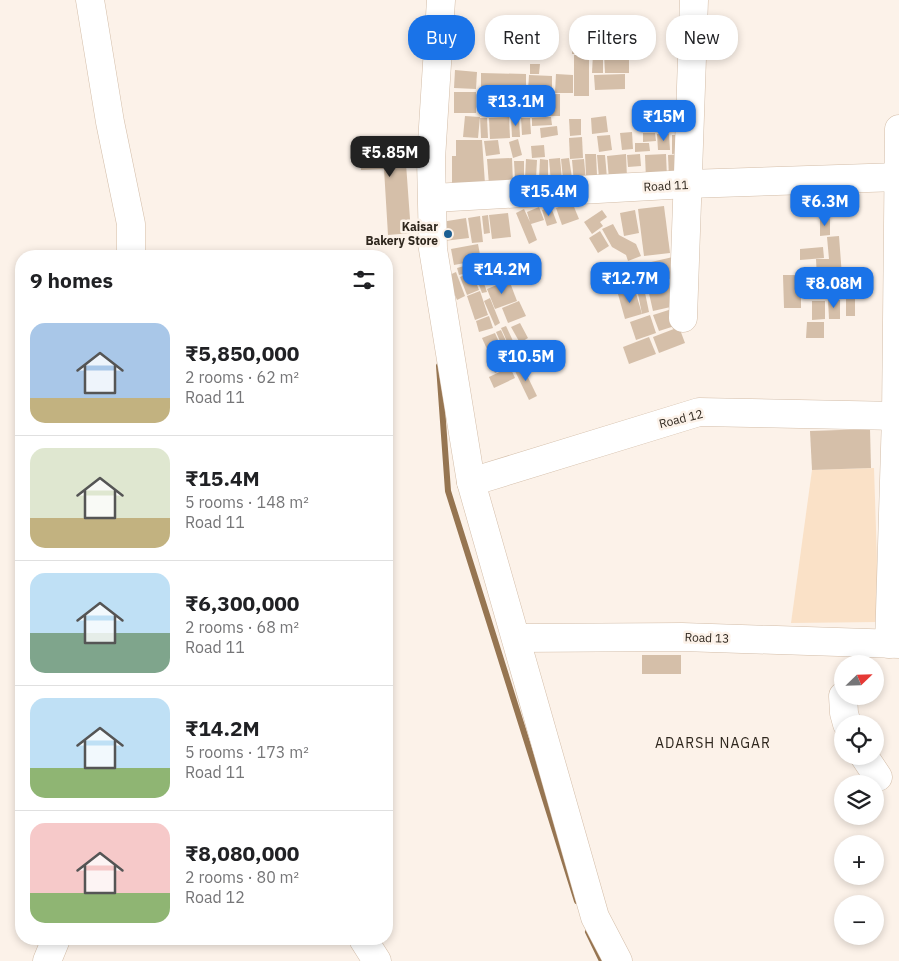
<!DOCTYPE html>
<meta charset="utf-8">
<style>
body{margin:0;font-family:"IBM Plex Sans",sans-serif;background:#f2f2f2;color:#202124;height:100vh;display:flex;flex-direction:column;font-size:19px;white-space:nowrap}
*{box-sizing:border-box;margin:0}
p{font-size:16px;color:#757577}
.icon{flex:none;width:28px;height:28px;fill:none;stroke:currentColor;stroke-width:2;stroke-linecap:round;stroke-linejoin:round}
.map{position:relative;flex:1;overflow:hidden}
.side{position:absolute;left:15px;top:250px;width:378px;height:695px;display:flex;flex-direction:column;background:#fff;border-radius:20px;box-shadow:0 2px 8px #0003}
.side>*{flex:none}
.hud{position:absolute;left:408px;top:15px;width:416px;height:45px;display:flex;gap:10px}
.needle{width:32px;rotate:67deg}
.tools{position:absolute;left:834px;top:655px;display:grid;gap:10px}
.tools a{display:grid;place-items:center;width:50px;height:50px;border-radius:50%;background:#fff;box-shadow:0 2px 8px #0003;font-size:25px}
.price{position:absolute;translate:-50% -42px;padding:0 11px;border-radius:10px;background:#1a73e8;color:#fff;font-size:16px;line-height:32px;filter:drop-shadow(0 1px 2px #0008)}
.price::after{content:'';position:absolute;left:50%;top:30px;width:15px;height:11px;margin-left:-8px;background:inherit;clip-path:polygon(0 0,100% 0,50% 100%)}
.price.selected{background:#222;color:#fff}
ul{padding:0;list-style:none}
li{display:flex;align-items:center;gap:15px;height:125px;padding:0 15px}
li+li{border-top:1px solid #e0e0e0}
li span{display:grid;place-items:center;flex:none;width:140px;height:100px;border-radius:15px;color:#555}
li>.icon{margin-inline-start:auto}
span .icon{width:60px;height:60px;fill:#fffc;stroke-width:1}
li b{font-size:21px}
h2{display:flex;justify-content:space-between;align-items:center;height:60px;padding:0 15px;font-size:21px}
.tag{padding:0 18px;border-radius:20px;background:#fff;box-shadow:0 2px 8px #0003;font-size:18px;line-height:45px}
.tag.selected{background:#1a73e8;color:#fff}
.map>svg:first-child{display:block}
</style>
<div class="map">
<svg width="899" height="961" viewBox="0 0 899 961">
<rect width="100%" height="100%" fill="#fcf2e9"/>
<polygon fill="#fae1c7" points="874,468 879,622 791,623 812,470"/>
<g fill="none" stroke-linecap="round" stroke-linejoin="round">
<g stroke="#967551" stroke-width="6">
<polyline points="439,366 448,491 577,901"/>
<polyline points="588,932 602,961"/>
</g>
</g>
<g fill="#d5bfa9">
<polygon points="573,31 591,32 591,54 572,54"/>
<polygon points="629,52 629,73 605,73 604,53"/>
<polygon points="593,53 603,53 603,73 592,73"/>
<rect x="574" y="55" width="15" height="41"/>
<polygon points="530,64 540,64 539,74 530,74"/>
<polygon points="455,70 477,72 476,89 454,88"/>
<polygon points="481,73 526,74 526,91 481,89"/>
<polygon points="556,74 573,75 573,93 555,93"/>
<polygon points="625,74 625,89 595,90 594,75"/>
<polygon points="529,75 552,76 552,91 528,90"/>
<rect x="454" y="92" width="22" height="21"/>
<polygon points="512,92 512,114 479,114 478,93"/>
<rect x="533" y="94" width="27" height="22"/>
<polygon points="518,95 530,95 530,115 519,115"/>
<polygon points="465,116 480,117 478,138 463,137"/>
<polygon points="606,116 608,132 592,134 591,118"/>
<polygon points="509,117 510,138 490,139 489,118"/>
<polygon points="551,117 552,125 532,126 532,118"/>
<polygon points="480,118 487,118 488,138 481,138"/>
<polygon points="511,118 519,118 520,137 512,137"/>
<polygon points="521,118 530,118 531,134 522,135"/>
<polygon points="569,119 581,119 581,135 570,136"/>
<polygon points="557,126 558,135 541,138 540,128"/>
<polygon points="632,132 633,149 622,150 620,133"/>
<polygon points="643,133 655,133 656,141 643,142"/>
<polygon points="657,134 669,134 670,150 658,150"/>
<polygon points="610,135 612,150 599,152 597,136"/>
<polygon points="672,135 686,135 686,153 672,154"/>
<polygon points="404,136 411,233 388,235 384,169 361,170 359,139"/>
<polygon points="582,137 583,158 570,159 569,138"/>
<polygon points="518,139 522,155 513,158 509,142"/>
<polygon points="456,140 482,140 485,184 452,184 452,156 456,156"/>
<polygon points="498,140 500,154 486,156 484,141"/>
<polygon points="635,143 649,143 650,151 635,152"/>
<polygon points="544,145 545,157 532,158 531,146"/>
<polygon points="585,154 596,154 597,175 586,175"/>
<polygon points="626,154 627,178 609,179 607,156"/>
<polygon points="640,154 641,166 628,167 627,155"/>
<polygon points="666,154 667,178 646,179 645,155"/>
<polygon points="686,154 686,177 669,178 668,155"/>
<polygon points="597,155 605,155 607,178 599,178"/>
<polygon points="512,158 513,184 489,185 487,159"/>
<polygon points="560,158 562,180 551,182 549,159"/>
<polygon points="569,158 572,178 563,179 561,159"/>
<polygon points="526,159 537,160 536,179 525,179"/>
<polygon points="540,159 548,160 548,179 539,179"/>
<polygon points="584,159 586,182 574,183 572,160"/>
<polygon points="514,161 524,161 524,180 515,180"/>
<polygon points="572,202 579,219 562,225 556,208"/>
<polygon points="664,206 670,253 644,256 638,209"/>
<polygon points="539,207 544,220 531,224 537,240 529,244 516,213 524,209 530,222 527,212"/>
<polygon points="551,207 557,223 547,226 542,210"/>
<polygon points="602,210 607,217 600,222 603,226 592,234 584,222"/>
<polygon points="635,210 639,233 624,236 620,213"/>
<polygon points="508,213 511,237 492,239 489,215"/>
<polygon points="488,215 490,233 484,234 482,216"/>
<polygon points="480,216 483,242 472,243 468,218"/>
<polygon points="466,218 469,238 444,241 441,222"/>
<polygon points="820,219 830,219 830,235 820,236"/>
<polygon points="613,224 619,235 636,244 641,256 628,261 626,255 612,247 602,229"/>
<polygon points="600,231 609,246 598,253 589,238"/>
<polygon points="839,236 842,276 817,278 816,259 829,259 827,237"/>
<polygon points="478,244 481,260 454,265 451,249"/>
<polygon points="823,247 824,258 800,260 800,249"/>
<polygon points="673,257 678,277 643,285 638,265"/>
<polygon points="482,261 484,268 459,275 457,268"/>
<polygon points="636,265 641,281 635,283 630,267"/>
<polygon points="495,267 500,279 487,285 482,272"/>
<polygon points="628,267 635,286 628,289 621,269"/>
<polygon points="456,272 465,296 457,300 447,276"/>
<polygon points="472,272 479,290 467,295 460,277"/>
<polygon points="480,272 487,292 482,293 475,274"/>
<polygon points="783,275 801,275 801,308 784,308"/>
<polygon points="852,278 853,292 845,292 845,299 838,299 837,292 830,292 830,279"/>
<polygon points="828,279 829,298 810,299 810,280"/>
<polygon points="509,280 517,301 495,309 487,289"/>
<polygon points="669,283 675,306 653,311 648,289"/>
<polygon points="644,288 649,312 642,314 637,289"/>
<polygon points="635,290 642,314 625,319 618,294"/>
<polygon points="480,291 488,315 475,320 467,296"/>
<polygon points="490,298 500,323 495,326 484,301"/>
<rect x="846" y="299" width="9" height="17"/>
<polygon points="828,300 840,300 840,319 829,319"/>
<polygon points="519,301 526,316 508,323 502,308"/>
<polygon points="812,301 825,301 825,319 812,320"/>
<polygon points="675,308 681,324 659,331 653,315"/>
<polygon points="650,315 656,333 636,340 630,322"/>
<polygon points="489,316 493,328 479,332 476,321"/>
<polygon points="807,322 824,322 824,338 806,338"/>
<polygon points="520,323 528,338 520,343 511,327"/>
<polygon points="506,326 514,343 509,346 501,328"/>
<polygon points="679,327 685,343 659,353 653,337"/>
<polygon points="501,330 510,350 524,344 528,353 509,362 496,332"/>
<polygon points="495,333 503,351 490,356 482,338"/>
<polygon points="649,337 656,354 629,364 623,347"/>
<polygon points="504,354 510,366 495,373 489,360"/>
<polygon points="522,365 537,396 529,400 514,369"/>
<polygon points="510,367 515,378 494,388 489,377"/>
<polygon points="870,429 871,468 812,470 810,431"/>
<rect x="642" y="655" width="39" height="19"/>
</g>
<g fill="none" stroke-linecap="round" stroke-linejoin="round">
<g stroke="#d3bda8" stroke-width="29">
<g id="minor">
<polyline points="90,0 110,122 131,224 131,256"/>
<polyline points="441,0 431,159 433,249 471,482 595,917 618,961"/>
<polyline points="433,198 688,184 899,177"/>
<polyline points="683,318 694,0"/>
<polyline points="471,482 699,412 899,416"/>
<polyline points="516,638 682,637 899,644"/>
<polyline points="889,644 896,416 899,129"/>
<polyline points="843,696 844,713 847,724"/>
<polyline points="864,756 878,777"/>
<polyline points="363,939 377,961"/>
<polyline points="47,961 56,939"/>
</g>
</g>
<use href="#minor" stroke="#fff" stroke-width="28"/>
</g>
<circle fill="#1b5e93" stroke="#fcf2e9" stroke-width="2" cx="448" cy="234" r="5"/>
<g text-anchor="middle" stroke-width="5" stroke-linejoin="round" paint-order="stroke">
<g font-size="12" fill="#2f271e" stroke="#fcf2e9">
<text transform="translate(666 186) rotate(-3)" y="4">Road 11</text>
<text transform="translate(681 419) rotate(-14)" y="4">Road 12</text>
<text transform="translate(707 638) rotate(2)" y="4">Road 13</text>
</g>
<g font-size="12" font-weight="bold" fill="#2f271e" stroke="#fcf2e9" text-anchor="end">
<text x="438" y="231">Kaisar<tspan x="438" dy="14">Bakery Store</tspan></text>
</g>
<g font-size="14" letter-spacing="1" fill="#2f271e" stroke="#fcf2e9">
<text x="713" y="748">ADARSH NAGAR</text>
</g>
</g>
</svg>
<div class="tools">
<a><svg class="needle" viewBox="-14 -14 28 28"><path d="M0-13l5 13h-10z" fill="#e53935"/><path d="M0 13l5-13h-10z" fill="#757577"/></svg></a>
<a><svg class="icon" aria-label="locate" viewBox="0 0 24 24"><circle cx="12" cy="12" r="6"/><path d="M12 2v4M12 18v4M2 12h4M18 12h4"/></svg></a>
<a><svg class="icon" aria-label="layers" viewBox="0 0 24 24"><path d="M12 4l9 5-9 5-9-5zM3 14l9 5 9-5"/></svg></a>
<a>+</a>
<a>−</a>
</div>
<b class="price" style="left:516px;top:127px">₹13.1M</b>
<b class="price" style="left:664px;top:142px">₹15M</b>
<b class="price selected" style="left:390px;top:178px">₹5.85M</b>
<b class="price" style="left:549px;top:217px">₹15.4M</b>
<b class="price" style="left:825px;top:227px">₹6.3M</b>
<b class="price" style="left:502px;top:295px">₹14.2M</b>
<b class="price" style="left:630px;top:304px">₹12.7M</b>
<b class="price" style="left:834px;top:309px">₹8.08M</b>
<b class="price" style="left:526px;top:382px">₹10.5M</b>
<div class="hud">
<a class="tag selected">Buy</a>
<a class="tag">Rent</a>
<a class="tag">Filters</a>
<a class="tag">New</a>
</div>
<section class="side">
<h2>9 homes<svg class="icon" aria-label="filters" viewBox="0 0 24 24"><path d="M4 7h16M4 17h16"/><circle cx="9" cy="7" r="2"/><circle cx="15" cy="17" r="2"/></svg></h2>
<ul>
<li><span style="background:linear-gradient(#a9c7e8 75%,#c2b280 0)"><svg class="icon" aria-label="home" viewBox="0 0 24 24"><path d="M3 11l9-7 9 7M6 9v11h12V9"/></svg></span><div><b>₹5,850,000</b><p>2 rooms · 62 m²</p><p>Road 11</p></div></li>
<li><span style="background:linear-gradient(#dfe7d0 70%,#c2b280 0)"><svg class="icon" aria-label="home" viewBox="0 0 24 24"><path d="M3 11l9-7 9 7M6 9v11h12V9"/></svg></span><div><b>₹15.4M</b><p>5 rooms · 148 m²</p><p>Road 11</p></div></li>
<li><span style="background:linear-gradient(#bfe0f5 60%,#7fa58c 0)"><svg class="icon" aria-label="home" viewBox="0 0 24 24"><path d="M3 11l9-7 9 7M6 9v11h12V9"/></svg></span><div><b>₹6,300,000</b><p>2 rooms · 68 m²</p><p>Road 11</p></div></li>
<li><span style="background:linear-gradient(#bfe0f5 70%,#8fb573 0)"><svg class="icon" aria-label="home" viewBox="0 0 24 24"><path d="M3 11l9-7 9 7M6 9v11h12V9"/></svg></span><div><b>₹14.2M</b><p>5 rooms · 173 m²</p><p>Road 11</p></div></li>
<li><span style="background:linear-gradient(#f6c9c9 70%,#8fb573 0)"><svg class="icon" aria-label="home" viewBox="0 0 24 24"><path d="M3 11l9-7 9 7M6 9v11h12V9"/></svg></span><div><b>₹8,080,000</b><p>2 rooms · 80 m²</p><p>Road 12</p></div></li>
</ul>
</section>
</div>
